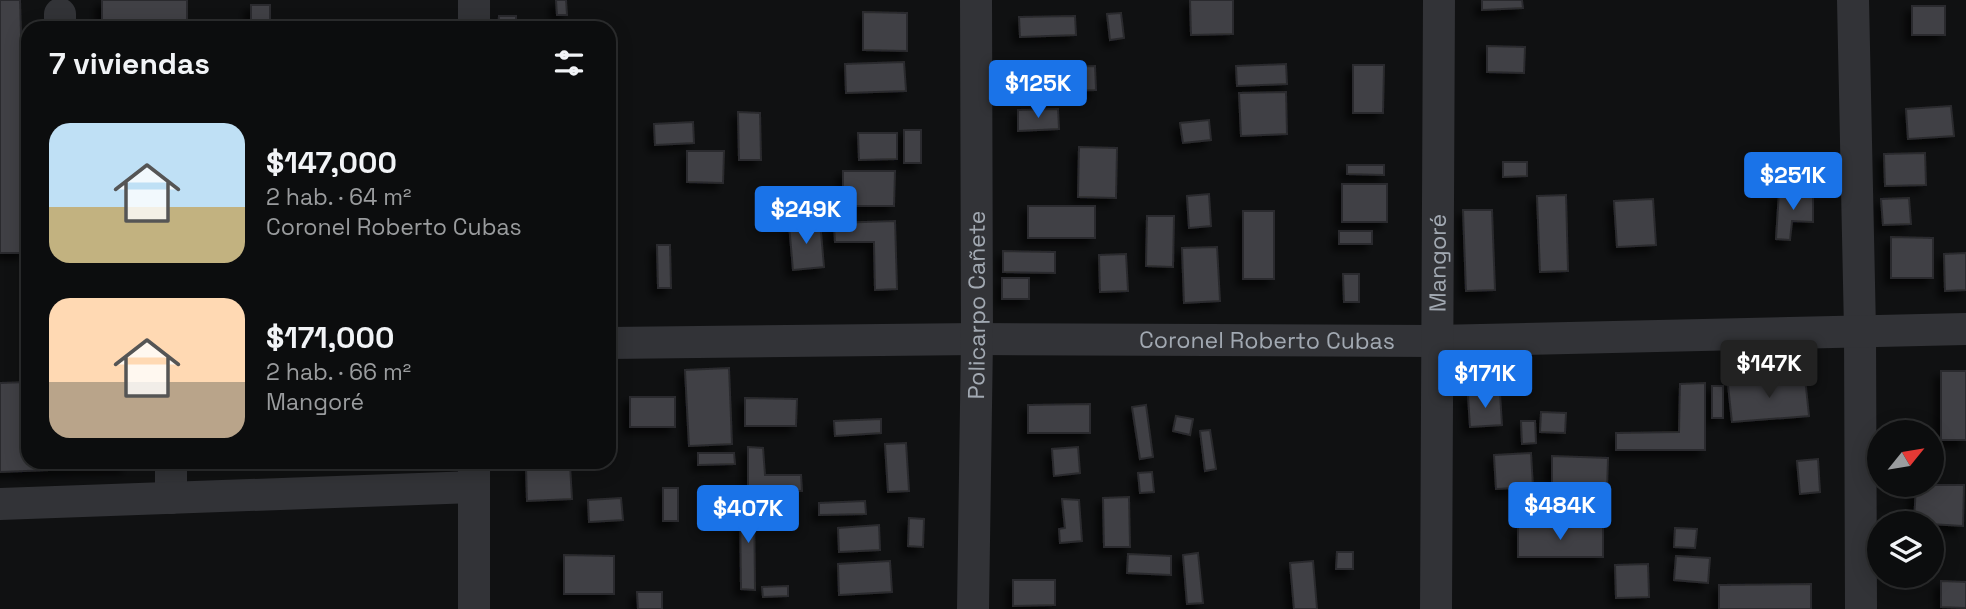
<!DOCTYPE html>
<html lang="es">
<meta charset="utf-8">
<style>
body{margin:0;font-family:"Space Grotesk",sans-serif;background:#1a1b1c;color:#f1f3f6;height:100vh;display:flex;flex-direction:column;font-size:26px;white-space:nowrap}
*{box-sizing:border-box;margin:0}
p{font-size:23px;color:#9a9c9e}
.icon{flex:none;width:38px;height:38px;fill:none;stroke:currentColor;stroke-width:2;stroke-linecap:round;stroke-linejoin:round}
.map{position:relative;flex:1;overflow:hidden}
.drawer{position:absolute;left:21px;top:21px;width:595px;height:448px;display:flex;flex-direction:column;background:#0c0d0e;border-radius:21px;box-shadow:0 4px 18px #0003,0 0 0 2px #2c2d2e}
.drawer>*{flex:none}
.needle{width:46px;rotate:60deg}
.buttons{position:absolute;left:1867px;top:420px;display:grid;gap:14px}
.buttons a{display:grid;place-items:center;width:77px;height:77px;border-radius:50%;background:#0c0d0e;box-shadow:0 4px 18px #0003,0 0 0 2px #2c2d2e;font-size:35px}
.price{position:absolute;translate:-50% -60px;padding:0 16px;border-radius:7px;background:#1a73e8;color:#fff;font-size:23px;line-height:46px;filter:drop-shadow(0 2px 4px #0008)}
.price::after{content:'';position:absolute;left:50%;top:42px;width:21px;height:16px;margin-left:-10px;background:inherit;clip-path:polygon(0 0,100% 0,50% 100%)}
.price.current{background:#222;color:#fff}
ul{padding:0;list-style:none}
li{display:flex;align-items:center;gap:21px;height:175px;padding:0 28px}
li span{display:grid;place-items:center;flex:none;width:196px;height:140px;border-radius:21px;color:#555}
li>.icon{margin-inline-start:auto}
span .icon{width:84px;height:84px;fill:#fffc;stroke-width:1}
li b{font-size:30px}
h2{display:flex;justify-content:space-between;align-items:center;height:84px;padding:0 28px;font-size:30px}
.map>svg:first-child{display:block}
</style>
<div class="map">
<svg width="1966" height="609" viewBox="0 0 1966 609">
<defs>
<filter id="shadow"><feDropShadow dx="-6" dy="6" stdDeviation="3.5" flood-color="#0009"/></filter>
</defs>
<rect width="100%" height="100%" fill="#101112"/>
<g fill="#404145" stroke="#2b2b2e" stroke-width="2" filter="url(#shadow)">
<polygon points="0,0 20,0 27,253 0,253"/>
<rect x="102" y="0" width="85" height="28"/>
<polygon points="556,0 566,0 567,15 557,15"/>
<polygon points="1190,0 1233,0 1233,34 1191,35"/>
<polygon points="1482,0 1522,0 1523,8 1482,10"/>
<rect x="251" y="5" width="19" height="23"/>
<rect x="1912" y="6" width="33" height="29"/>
<polygon points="863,12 907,13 907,51 863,50"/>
<polygon points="1121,13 1124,38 1110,40 1107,14"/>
<polygon points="499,16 516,16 516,28 498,28"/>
<polygon points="1075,16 1076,35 1020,37 1019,17"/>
<polygon points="1487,46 1525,47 1524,73 1487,72"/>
<polygon points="904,62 906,91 846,93 845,64"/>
<polygon points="1286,64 1287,84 1237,86 1236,66"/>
<polygon points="1353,65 1384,65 1383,113 1353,113"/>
<polygon points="1095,66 1096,90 1020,92 1020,69"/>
<polygon points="1286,92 1287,134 1241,136 1239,93"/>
<polygon points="1951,106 1954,136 1908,139 1906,109"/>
<polygon points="1058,109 1059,129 1018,131 1018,110"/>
<polygon points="738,112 760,113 761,160 739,160"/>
<polygon points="1209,120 1211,140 1183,143 1180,123"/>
<polygon points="693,122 694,143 655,145 654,124"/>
<rect x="904" y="130" width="17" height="33"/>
<polygon points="858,133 897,133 897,159 859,160"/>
<polygon points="609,136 613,136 615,175 609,175"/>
<polygon points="1079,147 1117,148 1116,198 1078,197"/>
<polygon points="687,151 724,151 723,183 687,182"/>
<polygon points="1925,153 1926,185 1885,186 1884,154"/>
<polygon points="1503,162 1527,162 1527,176 1503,177"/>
<polygon points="1347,165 1384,165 1384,175 1347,174"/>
<polygon points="843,171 895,171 894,206 843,206"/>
<rect x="1342" y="184" width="45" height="38"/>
<polygon points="1779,192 1813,195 1813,222 1792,221 1790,240 1776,239"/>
<polygon points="1209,194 1211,226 1189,228 1187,196"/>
<polygon points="1566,195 1568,271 1540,272 1537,196"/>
<polygon points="1909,198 1911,224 1883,225 1881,199"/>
<polygon points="1653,199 1656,245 1617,247 1614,201"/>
<rect x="1028" y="206" width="67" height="32"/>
<polygon points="1463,210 1492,210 1495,290 1466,291"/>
<rect x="1243" y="211" width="31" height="68"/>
<polygon points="1147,216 1174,216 1173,267 1146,266"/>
<polygon points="820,221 824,267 793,270 789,224"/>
<polygon points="895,221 897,289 875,290 874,242 835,242 834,223"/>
<rect x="1339" y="231" width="33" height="13"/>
<polygon points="1891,237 1933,238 1933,278 1891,278"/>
<polygon points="657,245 670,245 671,288 658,288"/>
<polygon points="1217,247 1220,301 1184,303 1182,248"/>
<polygon points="1003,251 1055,252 1055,273 1003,272"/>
<polygon points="1966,253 1966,290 1945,291 1944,254"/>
<polygon points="1126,254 1128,291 1100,292 1099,255"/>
<polygon points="1343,274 1359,274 1359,302 1344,302"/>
<rect x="1002" y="278" width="27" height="21"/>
<polygon points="729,368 732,444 689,446 685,370"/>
<rect x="1941" y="371" width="25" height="69"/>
<polygon points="1805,378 1809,416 1732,422 1728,385"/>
<polygon points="28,382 28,462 127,462 127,467 0,472 0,383"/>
<polygon points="1705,383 1705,450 1616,450 1616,433 1679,432 1680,384"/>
<rect x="1712" y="386" width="11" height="32"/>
<polygon points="1500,394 1502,425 1470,427 1468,395"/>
<rect x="630" y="397" width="45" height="30"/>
<polygon points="745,398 797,399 796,426 745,426"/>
<polygon points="1090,404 1090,433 1028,433 1028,405"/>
<polygon points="1146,405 1153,457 1140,459 1132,407"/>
<polygon points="1541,412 1566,413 1565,433 1540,432"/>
<polygon points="1176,416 1193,419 1190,435 1173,431"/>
<polygon points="881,419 881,433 835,436 834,421"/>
<polygon points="1521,421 1535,421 1536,443 1522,444"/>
<polygon points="1210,430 1216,469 1205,471 1200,431"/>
<polygon points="906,443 909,491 888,492 885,444"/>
<polygon points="748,447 763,448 765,475 801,475 802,491 748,491"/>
<polygon points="1078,447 1080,473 1054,476 1052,449"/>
<polygon points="698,453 734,453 735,464 698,465"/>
<polygon points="1531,453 1533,487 1496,489 1494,455"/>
<polygon points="1552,456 1608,458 1607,488 1552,486"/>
<polygon points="1818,459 1820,492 1800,494 1797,461"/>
<polygon points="570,465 572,499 527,501 526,466"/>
<polygon points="1152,472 1154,492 1140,493 1138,473"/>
<polygon points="1916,485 1964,485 1963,526 1914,523"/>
<rect x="663" y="488" width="15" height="33"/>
<polygon points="1129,497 1130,547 1104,547 1103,498"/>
<polygon points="621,498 623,520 589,522 588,500"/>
<polygon points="1062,499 1079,500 1082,541 1060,543 1059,529 1065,528"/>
<polygon points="740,501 754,501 755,590 741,589"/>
<polygon points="865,501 866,514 819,515 819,503"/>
<polygon points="909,518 924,519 923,547 908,546"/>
<polygon points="879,525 880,550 839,552 838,528"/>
<rect x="1518" y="526" width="85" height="31"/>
<polygon points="1675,528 1697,529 1695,548 1674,547"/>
<polygon points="1337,552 1353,552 1353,569 1336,569"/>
<polygon points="1198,553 1203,603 1187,604 1183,555"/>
<polygon points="1128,554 1171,556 1171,575 1127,573"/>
<polygon points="564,555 614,556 614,594 564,594"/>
<polygon points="1676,556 1710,558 1708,583 1674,580"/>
<polygon points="890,561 892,592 839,595 838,564"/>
<polygon points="1313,561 1317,609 1294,609 1290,563"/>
<polygon points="1648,564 1649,597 1616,598 1615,565"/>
<polygon points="1013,580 1055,580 1055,605 1013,606"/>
<polygon points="1941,581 1966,582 1966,608 1941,607"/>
<polygon points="1811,584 1811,609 1719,609 1719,585"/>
<polygon points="788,586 788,596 763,597 762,587"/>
<polygon points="637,592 662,592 662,609 638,609"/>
</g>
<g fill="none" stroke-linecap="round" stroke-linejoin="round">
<g stroke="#323337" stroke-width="32">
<polyline points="474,0 474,28"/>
<polyline points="1853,0 1860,330 1861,609"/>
<polyline points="60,14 60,28"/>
<path id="s1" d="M609,343L977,339L1435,341L1966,329"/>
<polyline points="171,498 171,462"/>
<polyline points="0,504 474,487"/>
<polyline points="474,609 474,462"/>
<path id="s2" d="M973,609L977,339L976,0"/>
<path id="s3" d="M1436,609L1439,0"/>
</g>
</g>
<g text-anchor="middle" stroke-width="5" stroke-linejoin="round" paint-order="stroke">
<g font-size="23" fill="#a2a9b2" stroke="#0c0c0d">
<text dy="8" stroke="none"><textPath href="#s3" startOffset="346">Mangoré</textPath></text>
<text dy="8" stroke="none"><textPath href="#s2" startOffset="304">Policarpo Cañete</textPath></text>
<text dy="8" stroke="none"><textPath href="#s1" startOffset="658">Coronel Roberto Cubas</textPath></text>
</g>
</g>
</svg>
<div class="buttons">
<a><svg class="needle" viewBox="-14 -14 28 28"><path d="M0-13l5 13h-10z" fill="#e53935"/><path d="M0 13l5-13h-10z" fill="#9a9c9e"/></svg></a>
<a><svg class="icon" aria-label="layers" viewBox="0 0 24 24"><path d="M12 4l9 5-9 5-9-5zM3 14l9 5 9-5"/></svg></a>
</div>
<b class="price" style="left:1038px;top:120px">$125K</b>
<b class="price" style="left:1793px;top:212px">$251K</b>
<b class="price" style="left:806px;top:246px">$249K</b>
<b class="price current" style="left:1769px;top:400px">$147K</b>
<b class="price" style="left:1485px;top:410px">$171K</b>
<b class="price" style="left:1560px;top:542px">$484K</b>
<b class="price" style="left:748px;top:545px">$407K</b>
<section class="drawer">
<h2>7 viviendas<svg class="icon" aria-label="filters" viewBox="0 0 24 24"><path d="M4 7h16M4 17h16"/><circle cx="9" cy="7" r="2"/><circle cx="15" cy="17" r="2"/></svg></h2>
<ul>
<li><span style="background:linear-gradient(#bfe0f5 60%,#c2b280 0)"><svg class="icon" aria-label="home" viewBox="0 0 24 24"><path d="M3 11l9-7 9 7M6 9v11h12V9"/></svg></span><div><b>$147,000</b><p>2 hab. · 64 m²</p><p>Coronel Roberto Cubas</p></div></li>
<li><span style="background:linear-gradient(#ffd9b3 60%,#b9a48a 0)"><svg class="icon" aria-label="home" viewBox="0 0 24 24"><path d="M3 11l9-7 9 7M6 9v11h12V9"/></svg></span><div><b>$171,000</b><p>2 hab. · 66 m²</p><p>Mangoré</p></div></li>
</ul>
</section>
</div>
